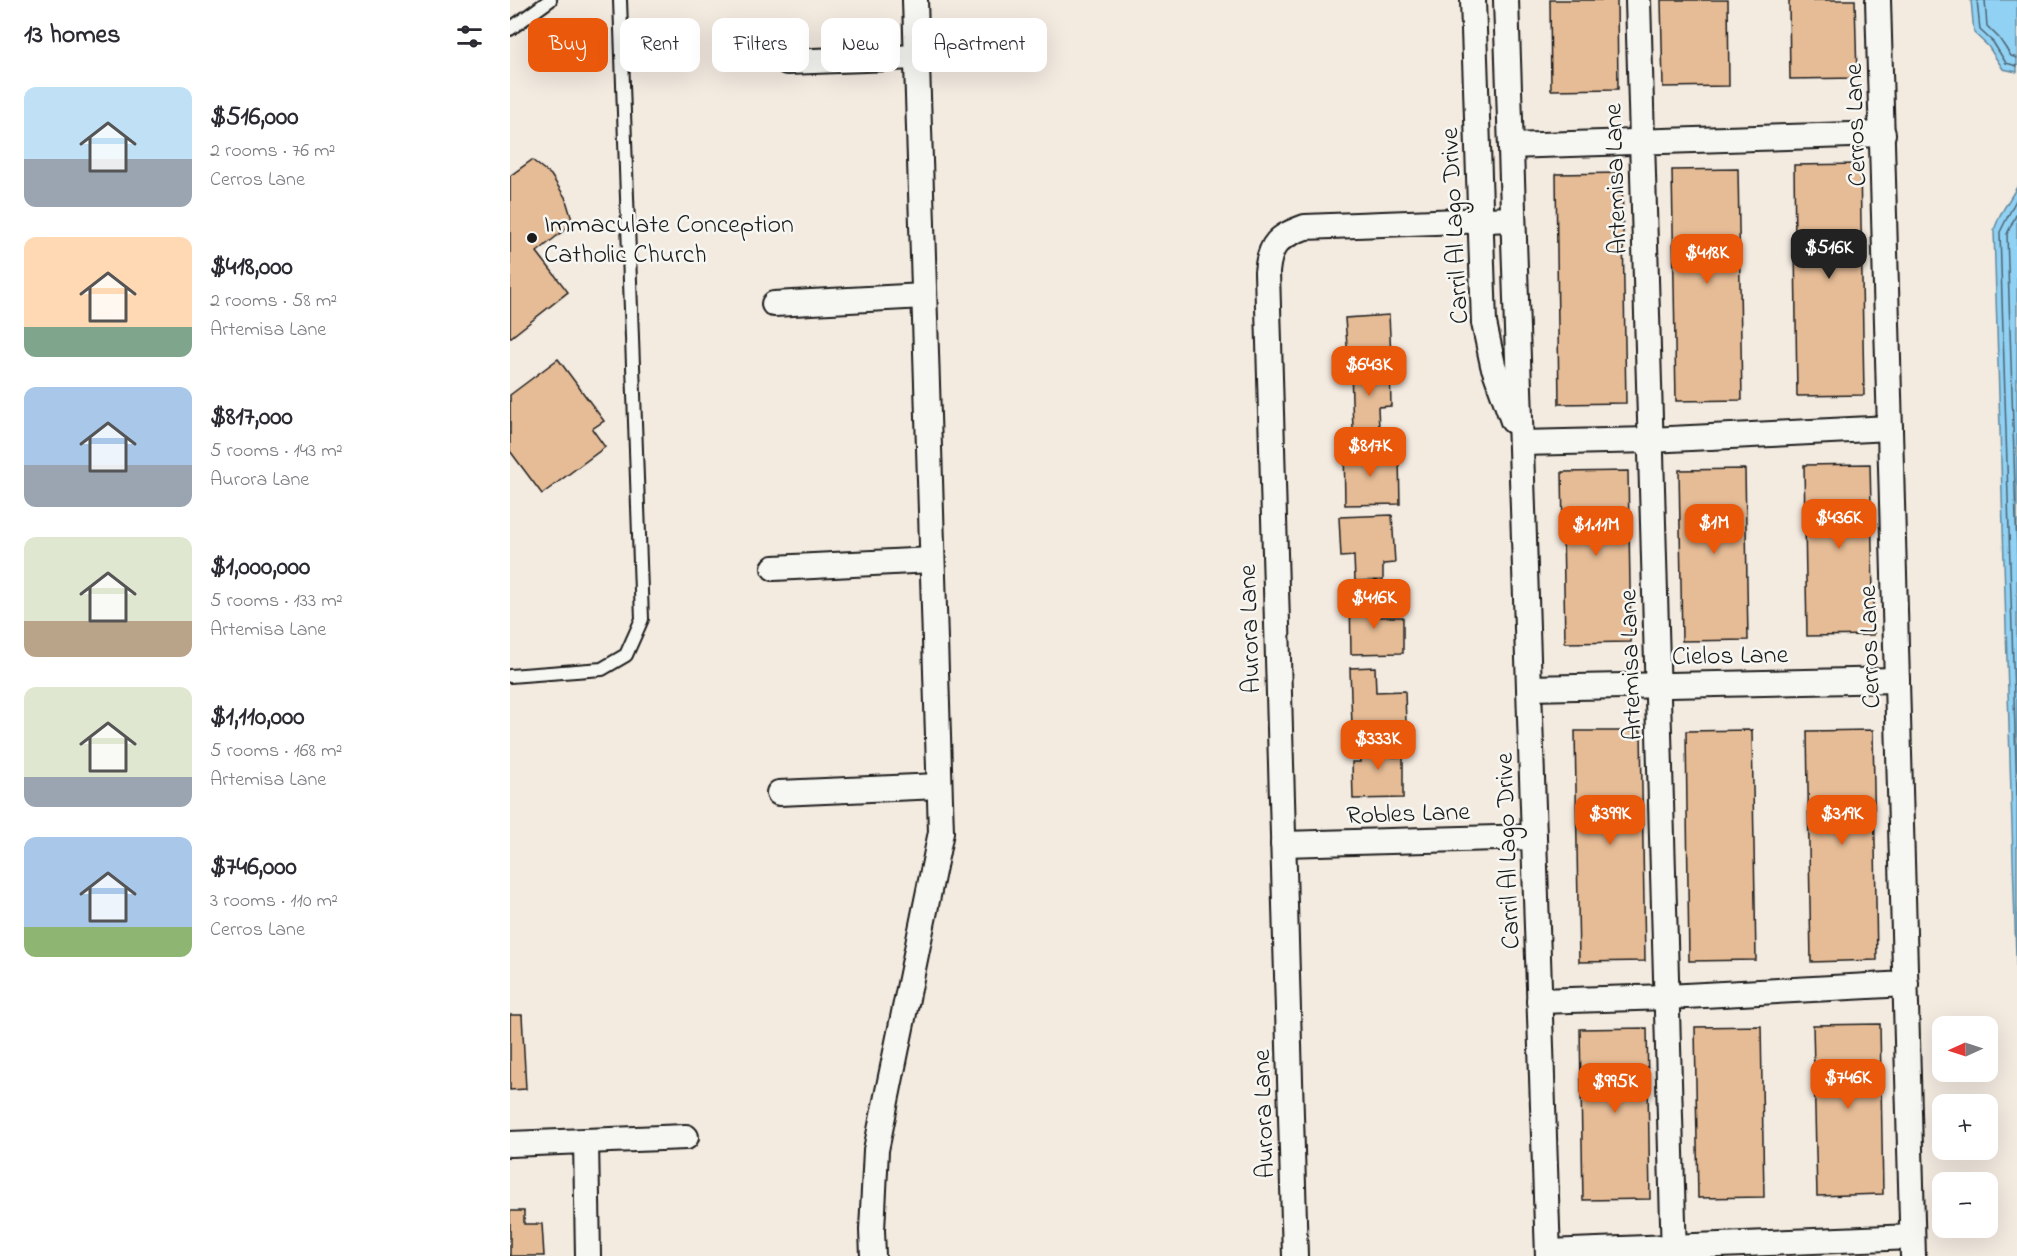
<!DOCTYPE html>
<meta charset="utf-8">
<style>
body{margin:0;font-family:"Indie Flower",sans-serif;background:#f7f7f7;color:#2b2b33;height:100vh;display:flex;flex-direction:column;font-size:22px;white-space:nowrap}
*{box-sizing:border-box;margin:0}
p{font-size:20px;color:#7c7c81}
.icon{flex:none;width:33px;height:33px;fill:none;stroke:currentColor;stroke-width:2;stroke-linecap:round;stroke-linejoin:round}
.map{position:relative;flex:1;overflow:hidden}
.sheet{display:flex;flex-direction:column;background:#fff;width:510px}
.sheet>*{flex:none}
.guide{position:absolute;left:18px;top:18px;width:570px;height:54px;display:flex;gap:12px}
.needle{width:39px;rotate:267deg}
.fabs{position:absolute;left:1422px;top:1016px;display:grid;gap:12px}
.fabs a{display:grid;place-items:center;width:66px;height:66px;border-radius:12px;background:#fff;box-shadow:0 6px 24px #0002;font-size:30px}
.price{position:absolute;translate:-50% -51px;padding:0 14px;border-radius:12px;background:#ea580c;color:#fff;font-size:20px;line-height:39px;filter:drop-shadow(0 2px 3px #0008)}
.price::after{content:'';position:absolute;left:50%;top:36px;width:18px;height:14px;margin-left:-9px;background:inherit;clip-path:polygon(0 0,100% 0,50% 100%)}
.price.current{background:#222;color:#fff}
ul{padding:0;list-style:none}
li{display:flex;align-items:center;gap:18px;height:150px;padding:0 24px}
li span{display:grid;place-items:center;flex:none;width:168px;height:120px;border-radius:12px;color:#555}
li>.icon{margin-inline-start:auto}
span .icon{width:72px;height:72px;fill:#fffc;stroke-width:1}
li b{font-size:26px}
h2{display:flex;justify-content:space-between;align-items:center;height:72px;padding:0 24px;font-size:26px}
.tag{padding:0 21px;border-radius:12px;background:#fff;box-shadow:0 6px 24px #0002;font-size:21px;line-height:54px}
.tag.current{background:#ea580c;color:#fff}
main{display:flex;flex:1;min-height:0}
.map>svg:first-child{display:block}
</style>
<main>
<section class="sheet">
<h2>13 homes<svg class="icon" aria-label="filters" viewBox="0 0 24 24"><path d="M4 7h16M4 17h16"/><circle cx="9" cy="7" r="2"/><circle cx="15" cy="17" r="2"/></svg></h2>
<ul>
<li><span style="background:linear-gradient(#bfe0f5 60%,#9aa5b1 0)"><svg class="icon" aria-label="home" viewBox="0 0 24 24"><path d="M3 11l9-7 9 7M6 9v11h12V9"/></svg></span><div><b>$516,000</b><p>2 rooms · 76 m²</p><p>Cerros Lane</p></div></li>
<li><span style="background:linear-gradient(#ffd9b3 75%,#7fa58c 0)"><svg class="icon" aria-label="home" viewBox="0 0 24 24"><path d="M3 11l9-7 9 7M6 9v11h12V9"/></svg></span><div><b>$418,000</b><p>2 rooms · 58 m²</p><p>Artemisa Lane</p></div></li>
<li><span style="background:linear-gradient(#a9c7e8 65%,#9aa5b1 0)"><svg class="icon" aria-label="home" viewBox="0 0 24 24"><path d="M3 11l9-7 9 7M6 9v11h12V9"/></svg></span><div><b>$817,000</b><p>5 rooms · 143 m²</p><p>Aurora Lane</p></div></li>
<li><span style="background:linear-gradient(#dfe7d0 70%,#b9a48a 0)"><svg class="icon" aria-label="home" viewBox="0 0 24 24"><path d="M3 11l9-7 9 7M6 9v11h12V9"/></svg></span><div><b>$1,000,000</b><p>5 rooms · 133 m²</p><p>Artemisa Lane</p></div></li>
<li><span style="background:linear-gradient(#dfe7d0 75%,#9aa5b1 0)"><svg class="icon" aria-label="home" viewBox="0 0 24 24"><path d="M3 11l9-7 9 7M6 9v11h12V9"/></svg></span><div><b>$1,110,000</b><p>5 rooms · 168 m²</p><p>Artemisa Lane</p></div></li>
<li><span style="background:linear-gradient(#a9c7e8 75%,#8fb573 0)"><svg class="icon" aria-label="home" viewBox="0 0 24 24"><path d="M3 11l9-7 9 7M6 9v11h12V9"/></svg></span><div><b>$746,000</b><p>3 rooms · 110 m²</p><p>Cerros Lane</p></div></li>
</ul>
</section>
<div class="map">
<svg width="1507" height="1256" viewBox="0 0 1507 1256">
<rect width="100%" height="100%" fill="#f3eae0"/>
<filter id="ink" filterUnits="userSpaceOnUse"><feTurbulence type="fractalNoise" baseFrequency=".0167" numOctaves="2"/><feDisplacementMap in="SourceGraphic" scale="12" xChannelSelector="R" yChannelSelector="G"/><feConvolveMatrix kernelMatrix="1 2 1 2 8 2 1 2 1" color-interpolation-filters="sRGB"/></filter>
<g filter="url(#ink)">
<g fill="#91d1f3" stroke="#62899d" stroke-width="1.5">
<polygon points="1461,0 1507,0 1507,72 1493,69 1478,46 1464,33"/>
<polygon points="1507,187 1507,990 1484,230 1490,215"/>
</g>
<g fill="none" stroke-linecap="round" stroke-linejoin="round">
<g stroke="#4b6472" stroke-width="1.5">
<polyline points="1467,0 1470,30 1483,42 1496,63 1507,66"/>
<polyline points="1475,0 1477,26 1489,38 1501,56 1507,58"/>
<polyline points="1507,198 1490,232 1507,796"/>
<polyline points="1507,213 1497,234 1507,552"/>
</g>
</g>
<g fill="#e6bc96" stroke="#1c1c1c" stroke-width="1.5">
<polygon points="1040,0 1107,0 1108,89 1041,90"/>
<polygon points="1151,0 1218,0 1219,86 1153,87"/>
<polygon points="1279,0 1345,0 1347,78 1280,79"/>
<polygon points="22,160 41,175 55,197 63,223 27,252 58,292 0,338 0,176"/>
<polygon points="1350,164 1354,395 1287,396 1284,165"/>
<polygon points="1228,169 1232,400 1166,401 1162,170"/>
<polygon points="1112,173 1116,403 1049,404 1046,174"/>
<polygon points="879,315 881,357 838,360 835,318"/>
<polygon points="48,359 94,421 82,429 95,447 32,494 0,451 0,395"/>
<polygon points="880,369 881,406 868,407 869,429 843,430 841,370"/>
<polygon points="834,443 859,443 860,460 889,459 890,504 835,505"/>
<polygon points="1360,464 1364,635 1297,636 1294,465"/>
<polygon points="1235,469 1238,640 1172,641 1169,470"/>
<polygon points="1118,471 1121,642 1055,643 1052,472"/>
<polygon points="882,515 885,563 873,564 873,580 845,581 844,556 831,557 829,517"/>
<polygon points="840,596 862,596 862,617 893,617 893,653 841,654"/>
<polygon points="865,667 866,692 895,691 896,724 842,726 840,668"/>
<polygon points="1242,730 1246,960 1179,961 1176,731"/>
<polygon points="1363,730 1367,960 1301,962 1297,731"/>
<polygon points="1065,731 1131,731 1135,961 1069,962"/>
<polygon points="882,738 882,757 893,757 893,798 843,799 842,762 850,762 850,739"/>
<polygon points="0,1015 12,1015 16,1089 0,1090"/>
<polygon points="1370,1024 1373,1194 1307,1196 1303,1025"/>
<polygon points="1251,1026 1254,1197 1188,1198 1185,1027"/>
<polygon points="1137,1028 1140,1199 1073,1200 1070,1029"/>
<polygon points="0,1211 14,1211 14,1224 32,1224 34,1256 0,1256"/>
</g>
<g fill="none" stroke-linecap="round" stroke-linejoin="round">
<g stroke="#1c1c1c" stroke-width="16">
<g id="lane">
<polyline points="0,29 40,0"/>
<polyline points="0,676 92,669 116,655 132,619 110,0"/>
</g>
</g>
<g stroke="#1c1c1c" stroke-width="28">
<g id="street">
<polyline points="963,0 974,323 983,365 1003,421"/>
<polyline points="996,0 1038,1256"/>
<polyline points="1128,0 1164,1256"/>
<polyline points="1368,0 1403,1256"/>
<polyline points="277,62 407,57"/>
<polyline points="1001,146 1373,134"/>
<polyline points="264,304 414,296"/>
<polyline points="1011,443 1140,440 1380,428"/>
<polyline points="264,568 422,560"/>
<polyline points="1019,688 1387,680"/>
<polyline points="269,793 429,786"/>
<polyline points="773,844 1024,837"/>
<polyline points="1029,1001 1157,997 1396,984"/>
<polyline points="76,1141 78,1256"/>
<polyline points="0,1144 176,1137"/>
<polyline points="1038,1252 1402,1237"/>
<polyline points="363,1256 362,1230 366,1150 431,832 405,0"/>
<path d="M785,1256L757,272C760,243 768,237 795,227L1002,219"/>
</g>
</g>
<use href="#lane" stroke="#f6f6f2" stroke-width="12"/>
<use href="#street" stroke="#f6f6f2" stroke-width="24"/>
</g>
</g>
<circle fill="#1c1c1c" stroke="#f6f6f2" stroke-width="2" cx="22" cy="238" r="6"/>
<g text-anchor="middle" stroke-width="5" stroke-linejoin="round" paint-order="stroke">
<g font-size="26" fill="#1c1c1c" stroke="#f6f6f2">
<text transform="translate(1344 125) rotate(-92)" y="9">Cerros Lane</text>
<text transform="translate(1104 179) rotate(-92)" y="9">Artemisa Lane</text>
<text transform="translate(943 226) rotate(-93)" y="9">Carril Al Lago Drive</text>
<text transform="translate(738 629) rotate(-92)" y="9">Aurora Lane</text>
<text transform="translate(1358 647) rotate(-92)" y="9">Cerros Lane</text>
<text transform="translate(1220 654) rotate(-1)" y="9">Cielos Lane</text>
<text transform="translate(1119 665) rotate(-92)" y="9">Artemisa Lane</text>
<text transform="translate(898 812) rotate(-2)" y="9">Robles Lane</text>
<text transform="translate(996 851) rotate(-92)" y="9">Carril Al Lago Drive</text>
<text transform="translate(752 1114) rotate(-92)" y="9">Aurora Lane</text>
</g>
<g font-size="26" fill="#1c1c1c" stroke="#f6f6f2" text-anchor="start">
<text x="34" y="232">Immaculate Conception<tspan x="34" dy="30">Catholic Church</tspan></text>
</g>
</g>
</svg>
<div class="fabs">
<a><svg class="needle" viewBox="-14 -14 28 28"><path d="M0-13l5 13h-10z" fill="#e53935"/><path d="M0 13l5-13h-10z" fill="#7c7c81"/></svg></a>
<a>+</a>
<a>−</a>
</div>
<b class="price current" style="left:1319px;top:280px">$516K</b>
<b class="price" style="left:1197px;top:285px">$418K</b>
<b class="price" style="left:859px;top:397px">$643K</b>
<b class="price" style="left:860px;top:478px">$817K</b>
<b class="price" style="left:1329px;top:550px">$436K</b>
<b class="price" style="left:1204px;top:555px">$1M</b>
<b class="price" style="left:1086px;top:557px">$1.11M</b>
<b class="price" style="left:864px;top:630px">$416K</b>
<b class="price" style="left:868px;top:771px">$333K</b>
<b class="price" style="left:1100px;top:846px">$399K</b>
<b class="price" style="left:1332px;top:846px">$319K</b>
<b class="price" style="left:1338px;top:1110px">$746K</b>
<b class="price" style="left:1105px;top:1114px">$995K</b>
<div class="guide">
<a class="tag current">Buy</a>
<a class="tag">Rent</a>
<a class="tag">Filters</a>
<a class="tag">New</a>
<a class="tag">Apartment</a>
</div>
</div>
</main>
